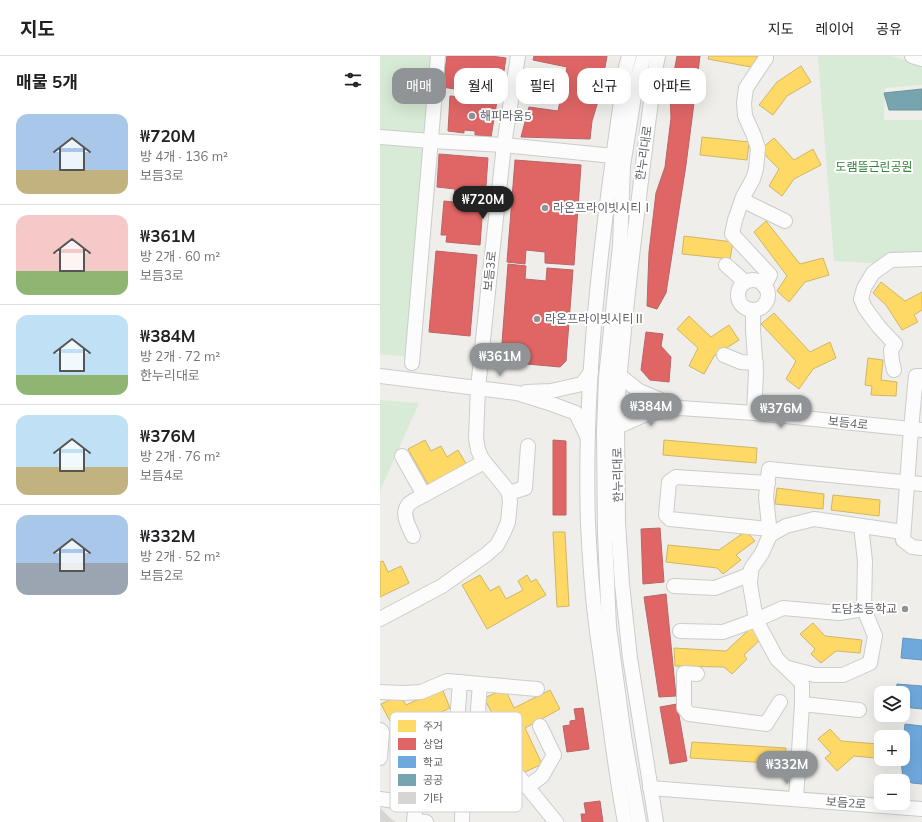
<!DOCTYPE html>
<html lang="ko">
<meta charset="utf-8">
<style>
body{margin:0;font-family:Mulish,"Noto Sans KR",sans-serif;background:#f2f2f2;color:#202124;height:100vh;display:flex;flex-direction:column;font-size:15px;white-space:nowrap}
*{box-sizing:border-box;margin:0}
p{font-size:13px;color:#757577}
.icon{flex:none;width:22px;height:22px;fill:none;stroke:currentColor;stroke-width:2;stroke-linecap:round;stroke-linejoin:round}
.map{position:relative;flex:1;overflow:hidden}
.panel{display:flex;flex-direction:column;background:#fff;width:380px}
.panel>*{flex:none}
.top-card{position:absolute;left:12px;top:12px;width:380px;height:36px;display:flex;gap:8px}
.buttons{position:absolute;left:494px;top:630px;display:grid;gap:8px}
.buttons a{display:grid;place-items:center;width:36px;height:36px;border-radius:8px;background:#fff;box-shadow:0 4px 16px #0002;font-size:20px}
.price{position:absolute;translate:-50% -34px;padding:0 9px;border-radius:14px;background:#919496;color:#fff;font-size:13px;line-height:26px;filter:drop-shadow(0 1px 2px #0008)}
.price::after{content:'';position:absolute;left:50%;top:24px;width:12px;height:9px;margin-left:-6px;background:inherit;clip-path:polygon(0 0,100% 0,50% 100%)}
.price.on{background:#222;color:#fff}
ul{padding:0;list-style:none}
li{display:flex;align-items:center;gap:12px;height:100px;padding:0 16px}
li+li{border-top:1px solid #e0e0e0}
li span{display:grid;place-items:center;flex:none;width:112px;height:80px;border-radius:12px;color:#555}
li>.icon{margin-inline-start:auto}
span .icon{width:48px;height:48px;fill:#fffc;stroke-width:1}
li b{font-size:17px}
h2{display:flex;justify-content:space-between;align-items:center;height:48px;padding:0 16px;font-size:17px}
.chip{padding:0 14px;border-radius:12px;background:#fff;box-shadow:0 4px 16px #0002;font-size:14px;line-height:36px}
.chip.on{background:#919496;color:#fff}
header{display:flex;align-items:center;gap:24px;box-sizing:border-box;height:56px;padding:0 20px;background:#fff;border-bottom:1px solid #e0e0e0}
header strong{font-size:19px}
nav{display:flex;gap:22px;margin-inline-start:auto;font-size:14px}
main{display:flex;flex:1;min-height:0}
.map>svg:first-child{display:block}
</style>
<header>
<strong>지도</strong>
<nav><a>지도</a><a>레이어</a><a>공유</a></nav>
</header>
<main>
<section class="panel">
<h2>매물 5개<svg class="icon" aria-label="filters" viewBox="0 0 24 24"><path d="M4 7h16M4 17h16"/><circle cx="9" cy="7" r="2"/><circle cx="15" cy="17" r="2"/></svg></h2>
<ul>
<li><span style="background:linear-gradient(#a9c7e8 70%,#c2b280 0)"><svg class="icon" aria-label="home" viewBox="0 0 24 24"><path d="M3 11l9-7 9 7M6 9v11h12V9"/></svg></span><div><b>₩720M</b><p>방 4개 · 136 m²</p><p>보듬3로</p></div></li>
<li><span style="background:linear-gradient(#f6c9c9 70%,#8fb573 0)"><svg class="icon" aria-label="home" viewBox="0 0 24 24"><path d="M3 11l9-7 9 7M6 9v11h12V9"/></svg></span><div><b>₩361M</b><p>방 2개 · 60 m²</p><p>보듬3로</p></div></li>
<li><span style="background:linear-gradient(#bfe0f5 75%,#8fb573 0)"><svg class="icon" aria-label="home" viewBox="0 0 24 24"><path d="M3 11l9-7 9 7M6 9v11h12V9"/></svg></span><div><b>₩384M</b><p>방 2개 · 72 m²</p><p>한누리대로</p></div></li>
<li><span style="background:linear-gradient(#bfe0f5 65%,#c2b280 0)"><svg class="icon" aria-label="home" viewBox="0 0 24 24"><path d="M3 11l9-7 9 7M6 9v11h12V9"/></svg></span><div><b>₩376M</b><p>방 2개 · 76 m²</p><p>보듬4로</p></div></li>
<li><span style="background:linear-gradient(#a9c7e8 60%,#9aa5b1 0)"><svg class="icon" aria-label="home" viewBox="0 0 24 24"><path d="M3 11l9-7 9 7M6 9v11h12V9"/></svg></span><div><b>₩332M</b><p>방 2개 · 52 m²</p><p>보듬2로</p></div></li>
</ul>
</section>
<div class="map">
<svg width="542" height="766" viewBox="0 0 542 766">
<rect width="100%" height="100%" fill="#efeeea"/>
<g fill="#d8ebd6">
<polygon points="0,0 66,0 40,302 0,298"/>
<polygon points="438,0 512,0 542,9 542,29 505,32 504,64 542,64 542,210 454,205"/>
<polygon points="0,344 39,347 0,435"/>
</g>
<g fill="#ffd966" stroke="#cfb667">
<polygon points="329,0 377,0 376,12 328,3"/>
<polygon points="421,10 431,26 407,40 393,59 379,49 397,26"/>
<polygon points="322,81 369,86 367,104 320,99"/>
<polygon points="394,82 414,104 433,93 441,109 414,123 402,140 389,130 399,113 380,94"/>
<polygon points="386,165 420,208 443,202 449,219 425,226 409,246 397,235 407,220 374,176"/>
<polygon points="304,180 353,186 350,203 302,198"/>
<polygon points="501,226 525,245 542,236 542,254 534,259 538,266 522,274 506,249 493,237"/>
<polygon points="394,257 430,296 450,286 456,302 433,313 419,333 406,323 416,305 381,268"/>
<polygon points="309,260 331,281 349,269 359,284 334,300 324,318 309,310 318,292 297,273"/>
<polygon points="488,302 503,304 501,324 517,326 516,340 491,339 492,330 485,329"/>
<polygon points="45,384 51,395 61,390 67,401 78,394 88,411 50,432 28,393"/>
<polygon points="284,384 377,392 376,407 283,399"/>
<polygon points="397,432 444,438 443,453 395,448"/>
<polygon points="453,439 500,444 499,460 451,454"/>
<polygon points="366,475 375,485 356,499 361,504 343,518 337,512 286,506 288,489 339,494"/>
<polygon points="173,476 185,476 189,550 177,551"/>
<polygon points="3,505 8,516 21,510 29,527 0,541 0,506"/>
<polygon points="100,519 110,535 119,530 126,543 143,534 138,525 147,519 151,526 156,523 166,539 107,573 82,529"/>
<polygon points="433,567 445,580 482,584 480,597 456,595 441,607 431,598 435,593 420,578"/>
<polygon points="371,572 381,583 364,599 367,603 352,618 344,611 295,610 294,592 346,595"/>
<polygon points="62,632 70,652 16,677 1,648 20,639 26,649"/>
<polygon points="125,633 134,652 170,634 180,653 145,672 162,708 143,717 104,642"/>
<polygon points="450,673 461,685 498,688 496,702 474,700 457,715 445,702 451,697 438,683"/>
<polygon points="312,686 406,692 404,708 310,702"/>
</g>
<g fill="#e06666" stroke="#b96567">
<polygon points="67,0 111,0 126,2 120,40 62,31"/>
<polygon points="154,0 227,0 220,39 212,65 210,83 141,81 149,51 178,55 187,11 153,4"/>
<polygon points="297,0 320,0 306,109 286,237 277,253 267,250 269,196 276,137 285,111 291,62 290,38"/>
<polygon points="70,40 93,42 117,45 111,81 95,79 95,75 84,74 84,77 68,75"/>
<polygon points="59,98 108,102 105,143 74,140 75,133 57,131"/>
<polygon points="135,104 201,109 194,209 165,207 165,196 146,194 145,208 127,206"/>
<polygon points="64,145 103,149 100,189 66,186 67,179 61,179"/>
<polygon points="56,195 97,199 90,280 49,276"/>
<polygon points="128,208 146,210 145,223 166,225 167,212 193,214 186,305 180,311 125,306 121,300"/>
<polygon points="266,276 283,278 281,290 291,301 289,326 270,324 261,314"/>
<polygon points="173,384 186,385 186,459 173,459"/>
<polygon points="280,472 284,526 263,528 261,473"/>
<polygon points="286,538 296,640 279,641 264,541"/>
<polygon points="297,648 307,705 290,708 280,651"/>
<polygon points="203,652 209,693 187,696 183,670 190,669 190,665 196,664 194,653"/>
<polygon points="220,745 223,766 202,766 201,758 206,758 204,747"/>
</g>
<g fill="#6fa8dc" stroke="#6a93b9">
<polygon points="523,582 542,584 542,604 521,602"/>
<polygon points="517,628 542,630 542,653 523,651 523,637 516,637"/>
<polygon points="525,668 542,670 542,728 532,727 523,723 521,704 521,703 523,703 523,685"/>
</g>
<polygon fill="#76a5af" stroke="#6f919a" points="542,33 542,54 509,54 504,37"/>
<polygon fill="#d6d5d3" stroke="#deddd9" points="0,752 11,763 15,766 0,766"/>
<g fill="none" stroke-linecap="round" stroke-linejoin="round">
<g stroke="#cbcccc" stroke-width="16">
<g id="minor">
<polyline points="532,0 542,3"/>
<polyline points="0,81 51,85 124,89 233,100"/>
<polyline points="362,144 405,165"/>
<polyline points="346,209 365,226"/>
<circle cx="373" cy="239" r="15"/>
<polyline points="384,230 390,219 352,178 355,164 363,141 373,123 376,113 378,92 374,80 365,60 364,47 366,32 386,2"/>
<polyline points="373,254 373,274 376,317 374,357"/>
<polyline points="344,299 361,306 376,307"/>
<polyline points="32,307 58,0"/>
<polyline points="514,314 512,305 511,294 515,288 499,271 485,252 481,243 484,232 493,217 511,204 542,203"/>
<polyline points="239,319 259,335 300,352"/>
<polyline points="0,320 137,337 169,347 196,357 207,380"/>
<polyline points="542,320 536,320 531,373 523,484 532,491 542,492"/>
<polyline points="146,336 171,335 202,328 211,316"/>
<polyline points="237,371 264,359 300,352 374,357 542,374"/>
<polyline points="22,400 44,439 104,406"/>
<polyline points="388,427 296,421 289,426 286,459 290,463 389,473"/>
<polyline points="129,437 145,432 148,390"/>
<polyline points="390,479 406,470 434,463 523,476"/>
<path d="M33,480C29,471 21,458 28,449C31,445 39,442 44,439"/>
<polyline points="294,530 335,532 371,518"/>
<polyline points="0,563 62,530 107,498 117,489 123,478 128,466 130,446 129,437 125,431 102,403 98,394 96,382 98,332 109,226 124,89 138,0"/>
<polyline points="300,575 343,576 376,564 403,552 459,557 484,553"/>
<polyline points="408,612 435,619 463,619 490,607 495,580 484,553 485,505 481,470"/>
<polyline points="317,618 304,617 304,652 309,658 386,668 400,646"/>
<polyline points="80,626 74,709 83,722 82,766"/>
<polyline points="100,628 98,654 104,672 121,702 140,722 176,766"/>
<polyline points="0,636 24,637 41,636 67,625 157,633"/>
<polyline points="422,648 479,654"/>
<polyline points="0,674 2,676 0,702"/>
<polyline points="147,731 162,720 174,699 160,670"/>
<polyline points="270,732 542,753"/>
<polyline points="0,743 36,748 34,765 46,766"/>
<polyline points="416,743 422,648 422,627 397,603 376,564 370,528 371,513 382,497 390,479 386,441 389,413 542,428"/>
<path d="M245,766C236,720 231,673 224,626C220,594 214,561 212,528C210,507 209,487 208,467C203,315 224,160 246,11L249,0"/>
<polyline points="259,766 244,680 229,571 225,478 224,376 226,321 240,190 243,110 256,28 264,0"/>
<path d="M276,766L250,602L242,528L238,467L237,371L239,319L240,316C249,215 262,114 275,14L278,0"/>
</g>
</g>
<use href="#minor" stroke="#fdfcfc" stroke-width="14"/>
</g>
<g fill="#919496" stroke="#fff" stroke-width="1.5">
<circle cx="92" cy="60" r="4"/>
<circle cx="165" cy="152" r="4"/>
<circle cx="157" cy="263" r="4"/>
<circle cx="525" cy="553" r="4"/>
</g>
<g text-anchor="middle" stroke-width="4" stroke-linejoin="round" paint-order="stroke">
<g font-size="12" fill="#5f6368" stroke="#fff" text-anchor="start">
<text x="100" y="64">해피라움5</text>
<text x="173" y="156">라온프라이빗시티Ⅰ</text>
<text x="165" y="267">라온프라이빗시티Ⅱ</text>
<text x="517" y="557" text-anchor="end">도담초등학교</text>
</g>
<g font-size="12" fill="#5f6368" stroke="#fff">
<text transform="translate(264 97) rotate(-82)" y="4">한누리대로</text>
<text transform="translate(110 215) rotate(-84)" y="4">보듬3로</text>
<text transform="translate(468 367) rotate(6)" y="4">보듬4로</text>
<text transform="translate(238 419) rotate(-91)" y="4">한누리대로</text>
<text transform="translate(466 747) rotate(4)" y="4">보듬2로</text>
</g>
<g font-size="12" fill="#348238" stroke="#fff">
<text x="494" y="115">도램뜰근린공원</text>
</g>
</g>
<rect x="10" y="656" width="132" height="100" rx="6" fill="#fff" stroke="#cfd0d2" stroke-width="1"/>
<rect x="18" y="664" width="18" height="12" fill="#ffd966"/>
<rect x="18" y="682" width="18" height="12" fill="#e06666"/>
<rect x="18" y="700" width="18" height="12" fill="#6fa8dc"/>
<rect x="18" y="718" width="18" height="12" fill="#76a5af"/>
<rect x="18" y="736" width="18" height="12" fill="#d6d5d3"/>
<g font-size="11" fill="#5f6368">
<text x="43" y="674">주거</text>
<text x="43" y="692">상업</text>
<text x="43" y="710">학교</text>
<text x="43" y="728">공공</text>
<text x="43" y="746">기타</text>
</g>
</svg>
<div class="buttons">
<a><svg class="icon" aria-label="layers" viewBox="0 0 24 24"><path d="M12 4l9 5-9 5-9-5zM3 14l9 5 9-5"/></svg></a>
<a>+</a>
<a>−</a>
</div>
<b class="price on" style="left:103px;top:164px">₩720M</b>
<b class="price" style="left:120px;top:321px">₩361M</b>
<b class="price" style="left:271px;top:371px">₩384M</b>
<b class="price" style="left:401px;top:373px">₩376M</b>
<b class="price" style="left:407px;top:729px">₩332M</b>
<div class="top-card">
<a class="chip on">매매</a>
<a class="chip">월세</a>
<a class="chip">필터</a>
<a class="chip">신규</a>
<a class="chip">아파트</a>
</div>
</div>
</main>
